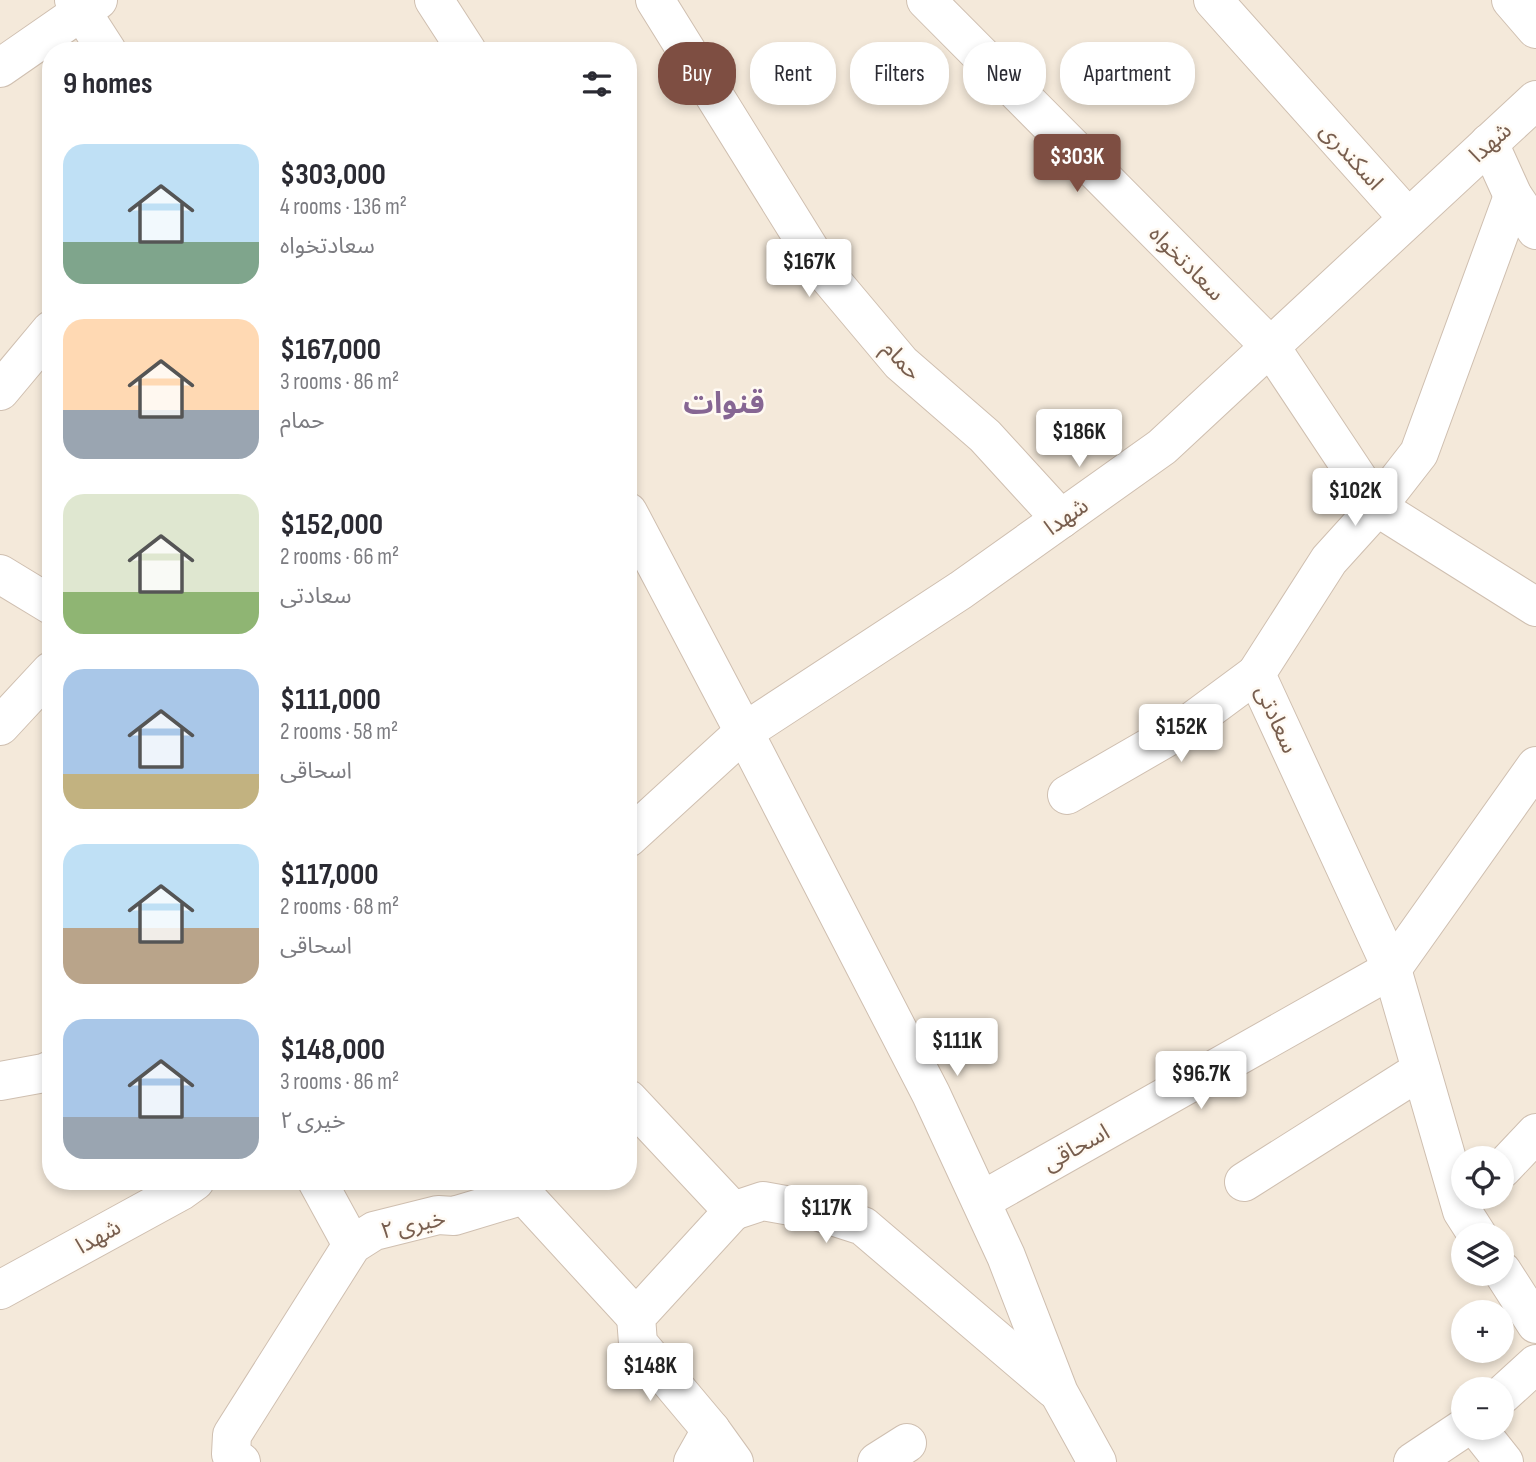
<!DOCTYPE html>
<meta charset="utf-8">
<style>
body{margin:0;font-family:"Sofia Sans Condensed","Noto Sans Arabic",sans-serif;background:#f2f2f3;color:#2b2b33;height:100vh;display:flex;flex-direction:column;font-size:26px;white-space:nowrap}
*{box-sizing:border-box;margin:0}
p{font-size:23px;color:#7c7c81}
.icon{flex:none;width:38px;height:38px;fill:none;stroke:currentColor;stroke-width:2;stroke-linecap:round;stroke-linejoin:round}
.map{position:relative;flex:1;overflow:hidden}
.details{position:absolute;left:42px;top:42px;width:595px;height:1148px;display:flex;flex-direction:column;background:#fff;border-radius:28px;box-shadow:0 4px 10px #0003}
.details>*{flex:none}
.hud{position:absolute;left:658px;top:42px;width:665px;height:63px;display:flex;gap:14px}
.buttons{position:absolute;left:1451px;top:1146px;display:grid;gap:14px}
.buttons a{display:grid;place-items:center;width:63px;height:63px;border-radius:50%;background:#fff;box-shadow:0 4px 10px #0003;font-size:35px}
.price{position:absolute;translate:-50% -60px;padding:0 16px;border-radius:7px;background:#fff;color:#222;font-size:23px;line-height:46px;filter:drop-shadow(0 2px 4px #0008)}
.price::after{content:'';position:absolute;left:50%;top:42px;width:21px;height:16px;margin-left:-10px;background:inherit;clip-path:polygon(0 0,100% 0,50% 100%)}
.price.active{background:#7e4e42;color:#fff}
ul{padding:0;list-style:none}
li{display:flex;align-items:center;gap:21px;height:175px;padding:0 21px}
li span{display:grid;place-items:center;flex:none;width:196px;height:140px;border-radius:21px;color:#555}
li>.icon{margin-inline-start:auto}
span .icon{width:84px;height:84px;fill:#fffc;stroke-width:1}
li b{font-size:30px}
h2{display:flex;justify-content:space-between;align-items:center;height:84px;padding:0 21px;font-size:30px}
.pill{padding:0 24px;border-radius:28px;background:#fff;box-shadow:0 4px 10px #0003;font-size:24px;line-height:63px}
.pill.active{background:#7e4e42;color:#fff}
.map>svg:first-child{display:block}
</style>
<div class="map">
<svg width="1536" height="1462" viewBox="0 0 1536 1462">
<rect width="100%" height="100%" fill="#fcf7ec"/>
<path fill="#f4e9da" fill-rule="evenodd" d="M0,0H1536V1462H0ZM51,51H628V1181H51ZM1463,1158H1502V1197H1463ZM1463,1236H1502V1274H1463ZM1463,1312H1502V1351H1463ZM1463,1390H1502V1428H1463Z"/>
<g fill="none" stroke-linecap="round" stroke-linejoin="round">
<g stroke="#cfbfb0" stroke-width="40">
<g id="minor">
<polyline points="74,0 107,51"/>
<polyline points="434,0 467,51"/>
<polyline points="655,0 822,269 901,363 985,436 1061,519"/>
<polyline points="926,0 1270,346 1377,507 1536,607"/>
<polyline points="1213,0 1408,218"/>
<polyline points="1511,0 1536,29"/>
<polyline points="0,68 98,0"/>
<polyline points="1489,143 1513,196 1536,230"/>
<polyline points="0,391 51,330"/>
<polyline points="628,512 744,732 931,1094 1006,1256 1059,1393 1097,1462"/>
<polyline points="0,574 51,605"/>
<polyline points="0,726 51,671"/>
<polyline points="1067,795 1183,728 1256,674"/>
<polyline points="628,838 744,732 961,590 1162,447 1536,100"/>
<polyline points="0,1081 44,1073 51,1070"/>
<polyline points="628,1099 733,1211 763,1201 813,1210 863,1226 1054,1389"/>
<polyline points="1502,1169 1536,1133"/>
<polyline points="317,1181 352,1245"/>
<polyline points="1244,1182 1421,1070"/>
<polyline points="981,1201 1392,969 1536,766"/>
<polyline points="733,1211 636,1317 638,1343 711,1430 734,1462"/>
<polyline points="1478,1236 1462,1211 1392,969 1256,674 1329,560 1377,507 1419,453 1513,196"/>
<polyline points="1502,1271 1536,1324"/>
<polyline points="0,1290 181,1191 195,1181"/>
<polyline points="1502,1395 1536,1364"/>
<polyline points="1477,1428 1504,1462"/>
<polyline points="241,1462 231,1454 232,1435 352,1245 374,1231 438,1215 454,1216 524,1195 636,1317"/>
<polyline points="693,1462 711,1430"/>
<polyline points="877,1462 907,1443"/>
<polyline points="1413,1462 1464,1428"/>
</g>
</g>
<use href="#minor" stroke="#fff" stroke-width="38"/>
</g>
<g text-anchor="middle" stroke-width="5" stroke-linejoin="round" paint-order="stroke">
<g font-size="23" fill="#785e4e" stroke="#fffaf3">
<text transform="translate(1490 142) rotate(-42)" y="8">شهدا</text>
<text transform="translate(1352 156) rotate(48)" y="8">اسکندری</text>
<text transform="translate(1187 263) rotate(45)" y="8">سعادتخواه</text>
<text transform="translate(902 360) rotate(46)" y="8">حمام</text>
<text transform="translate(1066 516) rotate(-35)" y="8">شهدا</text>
<text transform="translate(1277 719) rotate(66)" y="8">سعادتی</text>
<text transform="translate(1076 1147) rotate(-29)" y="8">اسحاقی</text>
<text transform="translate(413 1224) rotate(-12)" y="8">خیری ۲</text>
<text transform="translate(98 1236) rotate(-29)" y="8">شهدا</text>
</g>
<g font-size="30" font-weight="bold" fill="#866693" stroke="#fffaf3">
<text x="724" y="413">قنوات</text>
</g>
</g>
</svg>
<div class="buttons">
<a><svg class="icon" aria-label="locate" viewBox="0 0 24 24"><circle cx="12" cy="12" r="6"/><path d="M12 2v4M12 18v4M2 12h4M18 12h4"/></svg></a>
<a><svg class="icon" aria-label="layers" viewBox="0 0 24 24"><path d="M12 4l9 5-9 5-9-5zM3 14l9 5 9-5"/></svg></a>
<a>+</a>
<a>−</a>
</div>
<b class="price active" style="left:1077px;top:194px">$303K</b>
<b class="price" style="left:809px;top:299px">$167K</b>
<b class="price" style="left:1079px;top:469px">$186K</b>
<b class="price" style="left:1355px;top:528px">$102K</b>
<b class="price" style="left:1181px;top:764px">$152K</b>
<b class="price" style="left:957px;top:1078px">$111K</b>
<b class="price" style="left:1201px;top:1111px">$96.7K</b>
<b class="price" style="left:826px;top:1245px">$117K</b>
<b class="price" style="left:650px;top:1403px">$148K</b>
<div class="hud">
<a class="pill active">Buy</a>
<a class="pill">Rent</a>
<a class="pill">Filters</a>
<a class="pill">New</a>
<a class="pill">Apartment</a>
</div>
<section class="details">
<h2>9 homes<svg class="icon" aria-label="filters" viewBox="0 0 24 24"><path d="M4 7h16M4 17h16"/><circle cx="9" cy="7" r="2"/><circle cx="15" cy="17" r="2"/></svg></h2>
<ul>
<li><span style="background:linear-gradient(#bfe0f5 70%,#7fa58c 0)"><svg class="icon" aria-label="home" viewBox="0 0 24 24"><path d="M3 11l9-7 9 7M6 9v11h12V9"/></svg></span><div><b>$303,000</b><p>4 rooms · 136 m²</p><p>سعادتخواه</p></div></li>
<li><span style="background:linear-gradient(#ffd9b3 65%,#9aa5b1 0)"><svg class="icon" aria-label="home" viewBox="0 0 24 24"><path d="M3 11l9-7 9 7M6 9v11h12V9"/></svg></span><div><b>$167,000</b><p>3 rooms · 86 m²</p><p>حمام</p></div></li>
<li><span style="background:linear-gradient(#dfe7d0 70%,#8fb573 0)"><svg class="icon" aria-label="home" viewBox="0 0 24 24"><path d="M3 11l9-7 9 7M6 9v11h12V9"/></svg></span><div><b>$152,000</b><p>2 rooms · 66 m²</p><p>سعادتی</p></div></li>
<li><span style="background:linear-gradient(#a9c7e8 75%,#c2b280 0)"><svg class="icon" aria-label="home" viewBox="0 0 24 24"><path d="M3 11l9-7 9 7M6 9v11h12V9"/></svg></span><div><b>$111,000</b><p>2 rooms · 58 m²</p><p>اسحاقی</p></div></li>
<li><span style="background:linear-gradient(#bfe0f5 60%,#b9a48a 0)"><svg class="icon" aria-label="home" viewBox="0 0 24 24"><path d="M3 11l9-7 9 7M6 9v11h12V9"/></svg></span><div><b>$117,000</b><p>2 rooms · 68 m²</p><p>اسحاقی</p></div></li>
<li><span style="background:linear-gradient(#a9c7e8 70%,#9aa5b1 0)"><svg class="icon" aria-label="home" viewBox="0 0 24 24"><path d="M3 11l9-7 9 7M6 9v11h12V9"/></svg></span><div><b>$148,000</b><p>3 rooms · 86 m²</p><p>خیری ۲</p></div></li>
</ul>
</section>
</div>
